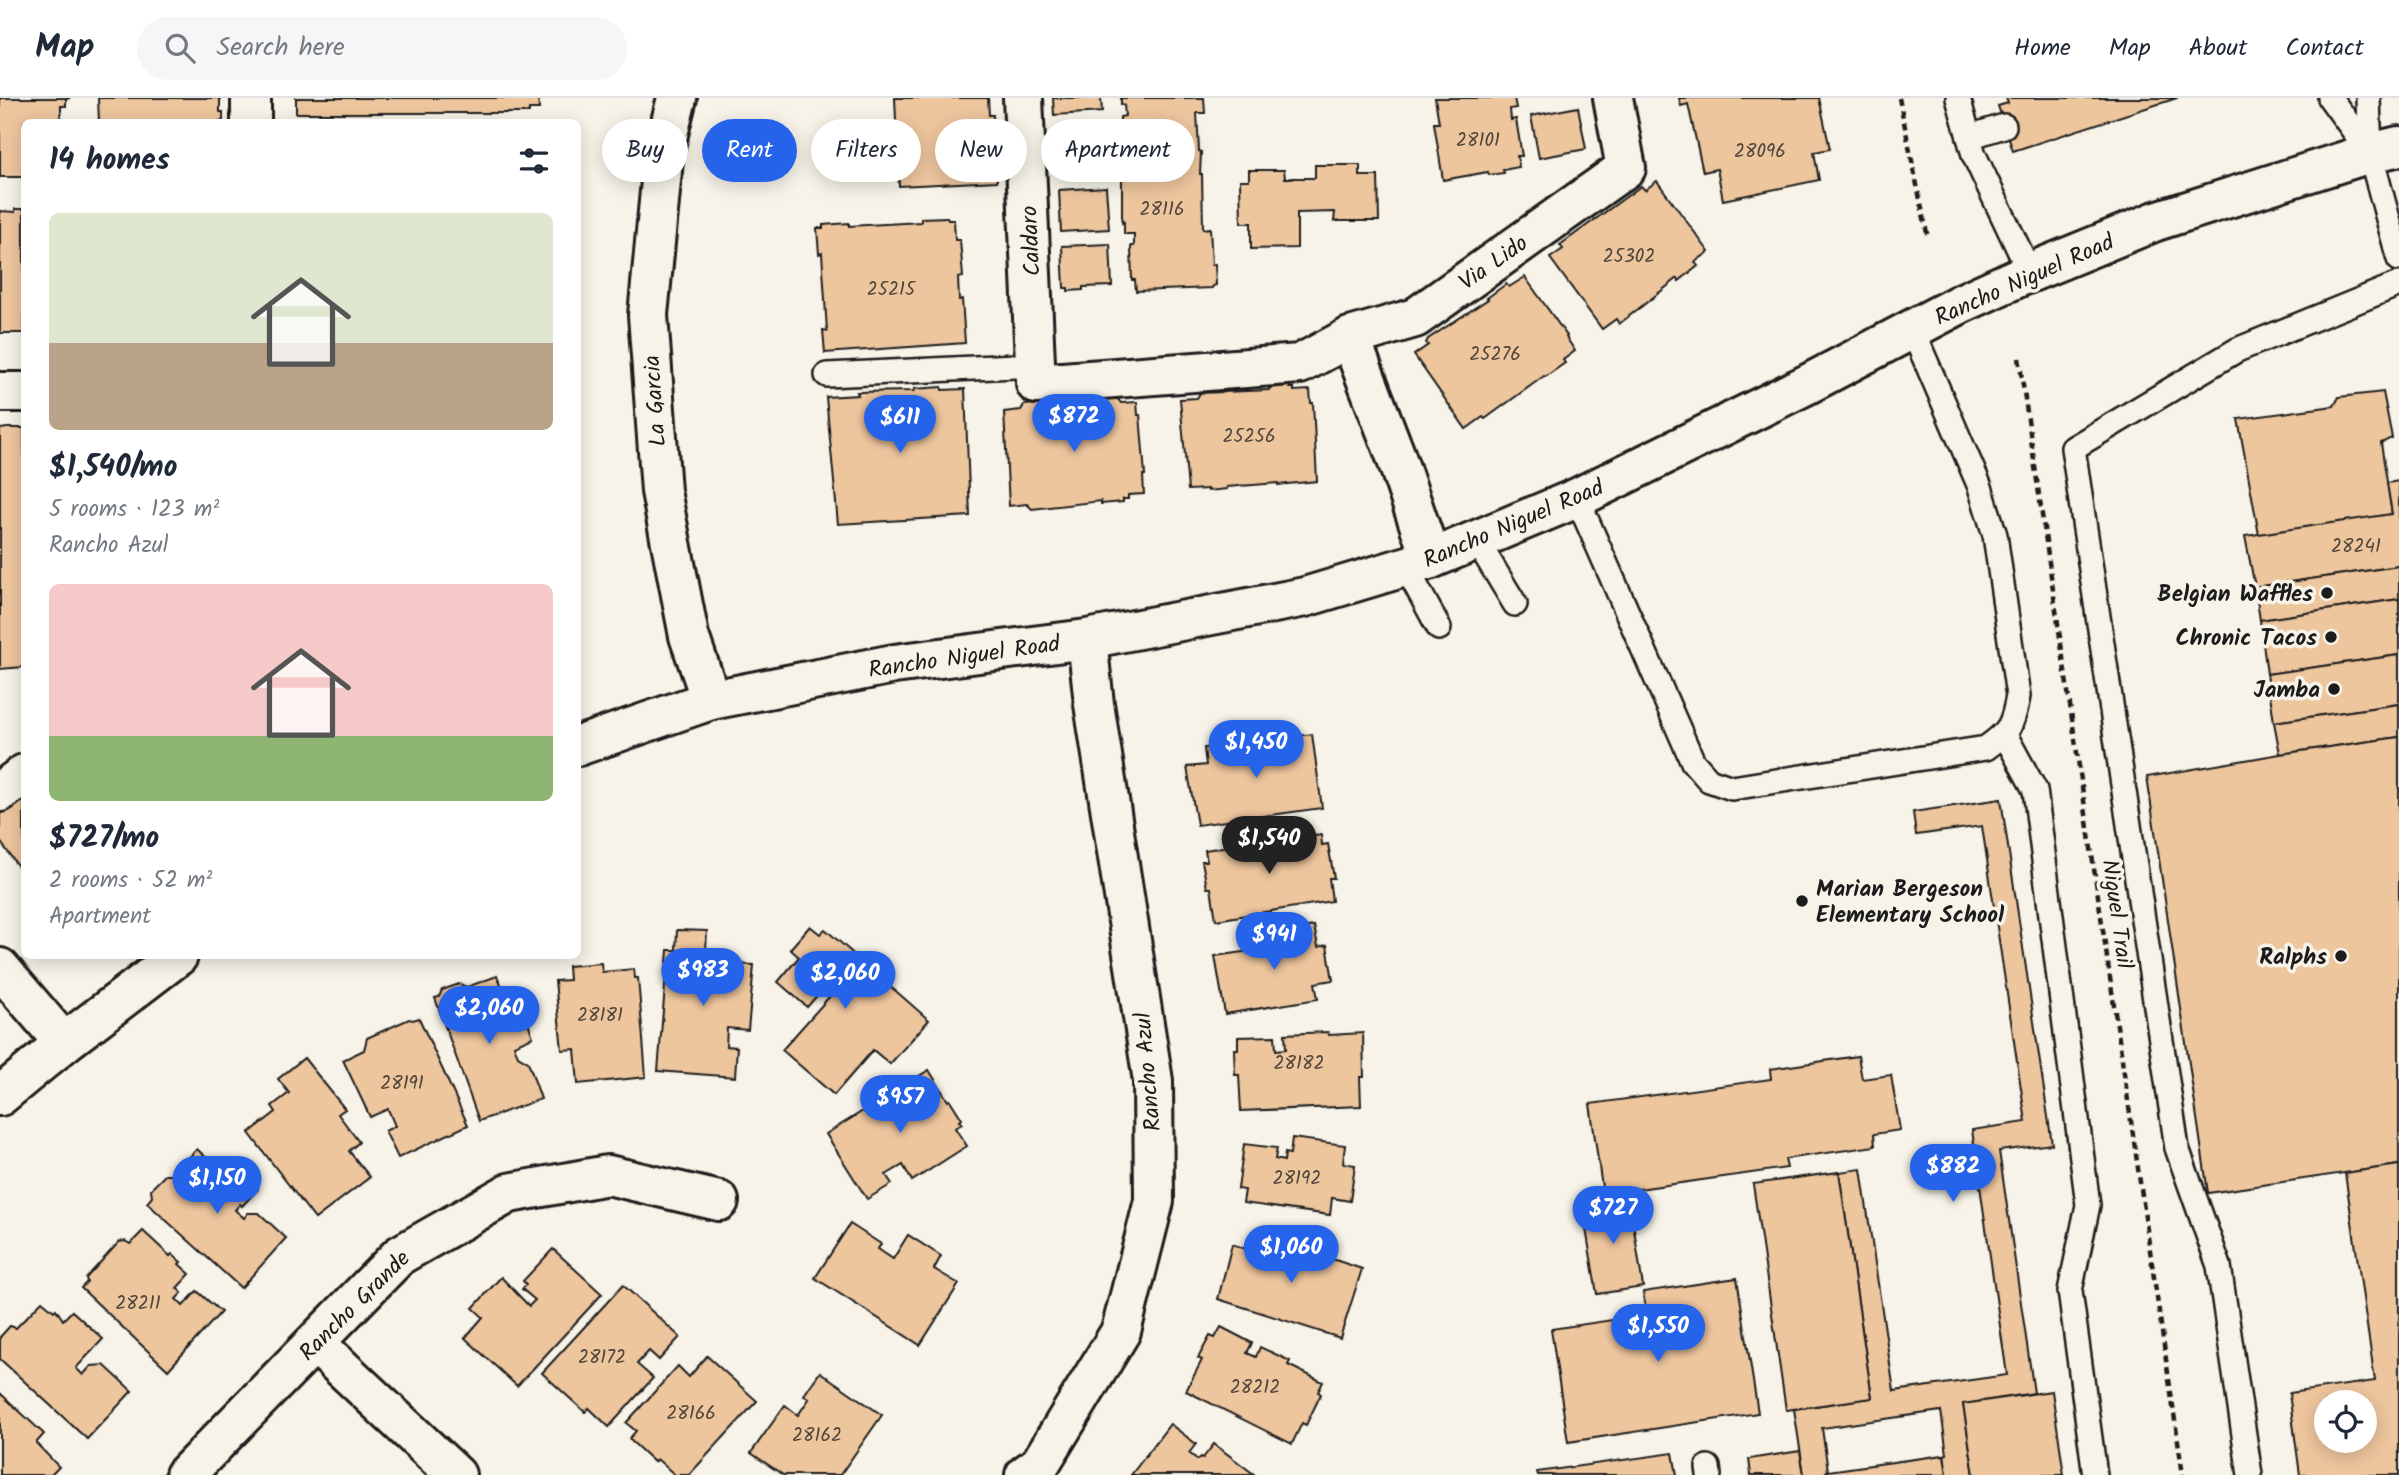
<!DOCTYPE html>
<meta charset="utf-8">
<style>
body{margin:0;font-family:Kalam,sans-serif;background:#f6f6f7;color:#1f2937;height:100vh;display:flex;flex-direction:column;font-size:26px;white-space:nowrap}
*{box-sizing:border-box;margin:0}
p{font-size:23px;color:#747a83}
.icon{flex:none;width:38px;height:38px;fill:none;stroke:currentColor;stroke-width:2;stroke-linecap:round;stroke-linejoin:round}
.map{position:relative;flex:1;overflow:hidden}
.side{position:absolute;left:21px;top:21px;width:560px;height:840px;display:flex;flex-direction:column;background:#fff;border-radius:10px;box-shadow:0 4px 18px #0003}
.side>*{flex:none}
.guide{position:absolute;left:602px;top:21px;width:665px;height:63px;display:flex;gap:14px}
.fabs{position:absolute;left:2314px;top:1292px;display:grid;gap:14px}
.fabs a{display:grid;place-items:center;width:63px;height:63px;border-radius:50%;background:#fff;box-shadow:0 4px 18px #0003;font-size:35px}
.price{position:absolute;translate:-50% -60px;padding:0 16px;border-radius:24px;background:#2563eb;color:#fff;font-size:23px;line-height:46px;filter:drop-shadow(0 2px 4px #0008)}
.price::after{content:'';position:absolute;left:50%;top:42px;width:21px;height:16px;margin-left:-10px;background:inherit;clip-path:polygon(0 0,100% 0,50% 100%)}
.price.current{background:#222;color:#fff}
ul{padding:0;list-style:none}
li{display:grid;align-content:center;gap:14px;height:371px;padding:0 28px}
li span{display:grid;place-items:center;height:217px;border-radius:10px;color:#555}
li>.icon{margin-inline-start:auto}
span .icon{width:126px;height:126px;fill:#fffc;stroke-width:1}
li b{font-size:30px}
h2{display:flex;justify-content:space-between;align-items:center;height:84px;padding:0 28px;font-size:30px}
.chip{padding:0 24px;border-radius:32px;background:#fff;box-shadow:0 4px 18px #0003;font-size:24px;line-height:63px}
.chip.current{background:#2563eb;color:#fff}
header{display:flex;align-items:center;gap:42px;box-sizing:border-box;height:98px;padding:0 35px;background:#fff;border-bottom:2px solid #e0e1e3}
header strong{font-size:33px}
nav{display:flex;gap:38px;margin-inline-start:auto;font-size:24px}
.search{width:490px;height:63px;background:#f6f6f7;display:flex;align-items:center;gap:18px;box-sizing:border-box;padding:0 24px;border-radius:38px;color:#747a83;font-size:26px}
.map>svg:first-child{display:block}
</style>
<header>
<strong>Map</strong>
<div class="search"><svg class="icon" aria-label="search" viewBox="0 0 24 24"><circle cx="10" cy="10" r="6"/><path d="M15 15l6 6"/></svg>Search here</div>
<nav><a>Home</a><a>Map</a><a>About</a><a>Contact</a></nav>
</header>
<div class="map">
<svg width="2399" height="1377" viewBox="0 0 2399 1377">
<rect width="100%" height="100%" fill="#f7f3e8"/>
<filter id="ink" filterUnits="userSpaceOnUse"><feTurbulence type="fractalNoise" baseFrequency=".0143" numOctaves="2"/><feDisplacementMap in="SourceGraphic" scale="14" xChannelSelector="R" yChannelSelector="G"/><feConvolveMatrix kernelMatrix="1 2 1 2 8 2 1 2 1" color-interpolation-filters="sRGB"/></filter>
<g filter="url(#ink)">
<g fill="#eec69e" stroke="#1c1c1c" stroke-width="2" fill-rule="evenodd">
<polygon points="0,0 70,0 66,1 66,8 61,8 61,24 24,24 24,79 0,79"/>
<polygon points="98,0 220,0 220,14 223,14 223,22 221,24 99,24"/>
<polygon points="296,0 538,0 539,11 529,11 529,15 296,15"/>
<polygon points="895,0 988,0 989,17 993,17 997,83 899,88"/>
<polygon points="1053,0 1101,0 1102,14 1054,17"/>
<polygon points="1121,0 1204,0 1205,15 1197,15 1199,53 1201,54 1200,76 1202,76 1203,131 1210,130 1212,167 1215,166 1216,187 1213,188 1212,190 1136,193 1135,182 1132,182 1131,148 1134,148 1134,136 1124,136 1124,124 1122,125 1122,67 1119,67 1118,32 1120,32 1120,19 1125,18 1124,7 1121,7"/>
<polygon points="1435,0 1514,0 1516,10 1510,11 1511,22 1516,21 1522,58 1517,58 1519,69 1503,72 1504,75 1489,77 1488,74 1443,82 1434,25 1439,25"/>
<polygon points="1679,0 1819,0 1830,51 1814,54 1819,82 1723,102 1717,71 1703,74 1688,6 1681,8"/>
<polygon points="2006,0 2177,0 2013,53 1998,8 2008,5"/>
<polygon points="1578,9 1586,51 1539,60 1531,18"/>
<polygon points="1104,32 1105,73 1057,75 1055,34"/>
<polygon points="1315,67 1360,67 1360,78 1378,78 1379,123 1334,123 1335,114 1297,115 1297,150 1251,151 1251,125 1241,125 1240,82 1249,82 1249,72 1284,72 1285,80 1315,80"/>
<polygon points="1657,83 1709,154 1695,164 1698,168 1679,183 1678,180 1619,226 1616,221 1602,231 1550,160 1563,151 1560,147 1641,88 1645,92"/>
<polygon points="1106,89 1109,131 1061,134 1059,92"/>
<polygon points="15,111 24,111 24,235 0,235 0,113 15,114"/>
<polygon points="947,119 948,122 954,122 955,142 960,142 963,179 958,180 959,202 962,201 965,245 825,255 823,232 827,233 822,155 819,156 817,130 823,130 823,127 849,125 849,128 921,124 921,120"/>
<polygon points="1110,146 1112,188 1083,189 1083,192 1068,193 1068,190 1064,190 1062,148"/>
<polygon points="1525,179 1567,238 1566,239 1575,253 1563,262 1565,265 1545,279 1544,278 1485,321 1483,319 1466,331 1414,257 1428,247 1426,245 1428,241 1488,201 1487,200 1506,186 1509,189"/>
<polygon points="1290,288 1290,290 1294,290 1294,293 1310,292 1311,305 1313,305 1317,383 1278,387 1278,385 1227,389 1227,391 1208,393 1208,391 1188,392 1180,301 1197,300 1200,295 1269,292 1269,290"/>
<polygon points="942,289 942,292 965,291 970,418 838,426 826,299 858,297 857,294 914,293 914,291"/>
<polygon points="2383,294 2392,340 2381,345 2392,416 2259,437 2238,321 2334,308 2339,299"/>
<polygon points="1117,300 1121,305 1137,304 1138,317 1140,317 1145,377 1143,377 1144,396 1128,397 1128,401 1123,401 1123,404 1101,406 1101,403 1032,411 1027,406 1009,408 1004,314 1021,312 1024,307 1046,305 1046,308"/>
<polygon points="7,330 24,330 24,569 0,571 0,331"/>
<polygon points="2399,383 2399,468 2255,489 2245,438 2392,416 2387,385"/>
<polygon points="2399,468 2399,501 2260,522 2255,489"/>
<polygon points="2399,501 2399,557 2267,576 2260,522"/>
<polygon points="2399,557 2399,606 2274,624 2267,576"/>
<polygon points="2399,606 2399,639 2280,656 2274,624"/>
<polygon points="1312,636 1322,710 1197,727 1187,669 1206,667 1204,650"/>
<polygon points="2399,639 2399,1067 2208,1095 2147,679 2280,656"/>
<polygon points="24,699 24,777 0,743 0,716"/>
<polygon points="2001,701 2052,1046 1999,1053 2034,1295 1963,1306 1974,1377 1947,1377 1944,1357 1947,1356 1941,1313 1822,1330 1828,1373 1826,1374 1827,1377 1804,1377 1794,1311 1872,1300 1839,1074 1861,1071 1894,1293 2007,1277 1972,1032 2026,1024 1982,728 1916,737 1913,714"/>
<polygon points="1290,737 1291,742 1321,737 1322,747 1328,746 1334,780 1329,780 1332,803 1216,822 1211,790 1207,790 1202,763 1207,763 1205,752 1240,746 1242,759 1251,757 1248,744"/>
<polygon points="810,828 820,836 825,831 929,922 890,966 873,952 834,997 782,952 830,898 823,891 807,909 778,884 799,859 790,851"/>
<polygon points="1314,828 1318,849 1327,847 1333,882 1315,885 1318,901 1225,916 1215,858 1250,853 1251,856 1262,854 1259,838"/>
<polygon points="677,832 707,833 706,853 729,855 733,859 733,866 754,867 748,932 727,930 726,948 737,949 735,979 658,973 668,852 676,852"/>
<polygon points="601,865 602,874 634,871 635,880 638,880 646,979 578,986 575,951 562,952 555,883 569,882 568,868"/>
<polygon points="497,878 510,905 520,902 533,939 514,947 518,958 528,964 541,1001 479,1023 435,900 439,899 442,892 459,886 467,889"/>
<polygon points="419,920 468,1027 398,1060 385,1033 395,1028 388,1011 370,1019 343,962 364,952 367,940 409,921 413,922"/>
<polygon points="1328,934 1329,937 1363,935 1364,979 1360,979 1361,1008 1241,1013 1239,977 1235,977 1234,951 1238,951 1238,939 1275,938 1276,952 1286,951 1285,936"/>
<polygon points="1858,958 1862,981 1891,977 1900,1032 1874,1036 1875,1048 1785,1061 1787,1070 1603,1096 1590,1006 1771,981 1770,971"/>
<polygon points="304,960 345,1011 338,1016 359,1044 349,1053 370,1079 315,1121 249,1035 276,1014 272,1008 289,995 278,981"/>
<polygon points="929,972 948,1003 950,1002 962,1021 959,1023 962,1026 955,1030 967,1048 912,1083 903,1067 886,1077 892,1086 867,1101 826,1036"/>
<polygon points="1292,1040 1345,1047 1343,1065 1355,1067 1350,1103 1332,1100 1330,1117 1243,1105 1245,1092 1238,1091 1244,1046 1277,1050 1275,1061 1284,1063 1285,1055 1290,1056"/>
<polygon points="197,1051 218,1071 226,1062 258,1091 242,1108 240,1106 235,1112 244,1120 248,1115 259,1115 286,1140 241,1190 147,1105 152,1099 151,1091 165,1077 173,1077"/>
<path d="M2399,1067V1377H2300L2289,1295L2375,1283L2345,1075ZM2326,1304H2364V1342H2326Z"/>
<polygon points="1839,1074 1872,1300 1786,1312 1753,1086"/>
<polygon points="1629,1099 1643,1189 1597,1196 1582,1107"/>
<polygon points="850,1126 881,1146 878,1151 893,1161 908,1137 941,1158 934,1171 959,1186 920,1247 815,1180"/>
<polygon points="143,1133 170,1158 172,1156 181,1164 179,1166 190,1176 177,1190 182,1195 176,1201 183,1208 197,1193 221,1214 168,1272 81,1190 87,1184 86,1180 119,1144 125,1143 130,1146"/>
<polygon points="1258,1137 1308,1151 1308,1153 1320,1157 1322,1155 1334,1158 1332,1161 1362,1171 1340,1240 1218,1201 1232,1146 1252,1153"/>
<polygon points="553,1151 602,1196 517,1288 465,1240 483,1219 473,1210 501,1179 529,1208 535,1202 522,1191 526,1186 523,1183"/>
<polygon points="1737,1180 1758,1315 1568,1344 1551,1231 1647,1217 1643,1194"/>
<polygon points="623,1187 680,1239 659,1262 649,1253 637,1266 653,1280 609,1329 589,1310 585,1314 542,1275"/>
<polygon points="42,1203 54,1213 56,1211 63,1222 72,1213 103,1241 76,1270 83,1277 91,1268 104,1267 132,1293 87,1341 0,1261 0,1239 10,1228 16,1230"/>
<polygon points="1221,1229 1252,1245 1247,1255 1256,1259 1260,1249 1290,1263 1288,1267 1323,1284 1318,1294 1321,1296 1306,1327 1302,1325 1292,1346 1186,1293 1202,1262 1198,1260 1210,1238 1215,1240"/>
<polygon points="707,1258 757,1303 689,1377 675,1377 657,1361 654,1364 629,1341 636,1333 626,1325 678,1268 689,1279"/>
<polygon points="820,1274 882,1317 840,1377 783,1377 751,1355 785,1307 798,1317 809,1301 804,1297"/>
<polygon points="2052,1293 2064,1377 1974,1377 1963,1306"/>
<polygon points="0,1295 44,1336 36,1345 59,1369 51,1377 0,1377"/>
<polygon points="1170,1326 1196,1346 1189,1355 1198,1362 1201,1359 1203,1360 1214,1346 1255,1377 1131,1377"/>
<polygon points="1800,1353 1804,1377 1751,1377 1749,1361"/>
<polygon points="1673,1355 1677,1377 1538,1377 1537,1374"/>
<polygon points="1944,1357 1947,1377 1827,1377 1826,1374 1828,1373"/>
</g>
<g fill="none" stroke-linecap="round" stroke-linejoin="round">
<g stroke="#1c1c1c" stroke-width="28">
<g id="lane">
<polyline points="1958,0 1974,57 2030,175"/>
<polyline points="2330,0 2370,55"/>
<polyline points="2368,0 2370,55 2399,161"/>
<polyline points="1969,39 2004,28"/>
<polyline points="827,277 1036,267"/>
<path d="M1577,400L1693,664L1709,682L1732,690L1986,650C2010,633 2013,627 2018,598L1995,437L1980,389L1912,231"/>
<polyline points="1477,443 1515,506"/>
<polyline points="1406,469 1439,530"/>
<polyline points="2005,637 2035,692 2088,1107 2070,1193 2095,1377"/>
<polyline points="1708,1369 1709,1377"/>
<polyline points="2250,1377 2219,1168 2177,1050 2073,350 2237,252 2399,186"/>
</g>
</g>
<g stroke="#1c1c1c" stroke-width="44">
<g id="street">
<polyline points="251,0 251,24"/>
<polyline points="677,0 664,52 648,217 661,393 689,538 711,602"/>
<polyline points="1023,0 1036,286 1300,266 1350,239 1415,220 1626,70 1613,0"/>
<polyline points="1350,239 1395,356 1431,461"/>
<polyline points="0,294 24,294"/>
<polyline points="0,694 24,676"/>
<polyline points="0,870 64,945"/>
<polyline points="315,1245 456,1377"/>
<polyline points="185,1377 400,1157 509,1095 608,1077 719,1103"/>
<polyline points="1025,1377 1040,1366 1121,1233 1154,1103 1153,983 1094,606 1087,541"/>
</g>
</g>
<g stroke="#1c1c1c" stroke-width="44">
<g id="secondary">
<polyline points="578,648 711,602 894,566 1087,541 1305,499 1431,461 1577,400 1806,287 1960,206 2017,180 2156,123 2370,55 2399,48"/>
<polyline points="0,998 64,945 178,858"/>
</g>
</g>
<g stroke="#1c1c1c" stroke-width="4.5" stroke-dasharray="7 5" stroke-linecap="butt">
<polyline points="1899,0 1928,140"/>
<polyline points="2019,260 2183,1377"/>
</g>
<use href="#lane" stroke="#f7f3e8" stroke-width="23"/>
<use href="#street" stroke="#f7f3e8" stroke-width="38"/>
<use href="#secondary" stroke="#f7f3e8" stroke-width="38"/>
</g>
</g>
<g fill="#1c1c1c" stroke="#f7f3e8" stroke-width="2.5">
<circle cx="2327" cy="495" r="7"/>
<circle cx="2331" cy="539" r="7"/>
<circle cx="2334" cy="591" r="7"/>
<circle cx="1802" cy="803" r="7"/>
<circle cx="2341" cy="858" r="7"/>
</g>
<g text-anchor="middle" stroke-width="7" stroke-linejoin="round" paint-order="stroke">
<g font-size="19" fill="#50463c">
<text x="1478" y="48">28101</text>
<text x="1760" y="59">28096</text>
<text x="1162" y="117">28116</text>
<text x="1629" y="164">25302</text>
<text x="891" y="197">25215</text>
<text x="1495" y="262">25276</text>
<text x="1249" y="344">25256</text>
<text x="2356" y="454">28241</text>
<text x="600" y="923">28181</text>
<text x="1299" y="971">28182</text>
<text x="402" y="991">28191</text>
<text x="1297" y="1086">28192</text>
<text x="138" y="1211">28211</text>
<text x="602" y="1265">28172</text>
<text x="1255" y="1295">28212</text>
<text x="691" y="1321">28166</text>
<text x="817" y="1343">28162</text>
</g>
<g font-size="23" fill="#1c1c1c" stroke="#f7f3e8">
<text transform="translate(1030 143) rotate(-93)" y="8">Caldaro</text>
<text transform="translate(1493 164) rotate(-35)" y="8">Via Lido</text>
<text transform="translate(2024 181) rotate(-24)" y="8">Rancho Niguel Road</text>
<text transform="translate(654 303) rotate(-94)" y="8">La Garcia</text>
<text transform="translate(1513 425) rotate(-23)" y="8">Rancho Niguel Road</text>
<text transform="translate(964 558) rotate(-8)" y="8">Rancho Niguel Road</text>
<text transform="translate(2118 816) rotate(82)" y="8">Niguel Trail</text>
<text transform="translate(1147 974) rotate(-95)" y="8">Rancho Azul</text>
<text transform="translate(354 1207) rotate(-45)" y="8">Rancho Grande</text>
</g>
<g font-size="23" font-weight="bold" fill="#1c1c1c" stroke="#f7f3e8" text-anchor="end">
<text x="2313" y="503">Belgian Waffles</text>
<text x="2317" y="547">Chronic Tacos</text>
<text x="2320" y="599">Jamba</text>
<text x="1816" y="798" text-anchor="start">Marian Bergeson<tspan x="1816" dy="26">Elementary School</tspan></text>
<text x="2327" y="866">Ralphs</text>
</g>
</g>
</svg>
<div class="fabs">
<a><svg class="icon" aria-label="locate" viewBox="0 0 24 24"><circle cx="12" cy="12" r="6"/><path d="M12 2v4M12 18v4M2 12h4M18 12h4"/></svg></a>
</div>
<b class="price" style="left:1074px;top:356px">$872</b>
<b class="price" style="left:900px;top:357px">$611</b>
<b class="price" style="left:1256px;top:682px">$1,450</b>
<b class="price current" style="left:1269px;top:778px">$1,540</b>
<b class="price" style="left:1274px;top:874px">$941</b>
<b class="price" style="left:703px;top:910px">$983</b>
<b class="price" style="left:845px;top:913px">$2,060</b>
<b class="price" style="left:489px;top:948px">$2,060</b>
<b class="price" style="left:900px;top:1037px">$957</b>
<b class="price" style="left:1953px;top:1106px">$882</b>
<b class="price" style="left:217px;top:1118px">$1,150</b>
<b class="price" style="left:1613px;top:1148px">$727</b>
<b class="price" style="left:1291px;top:1187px">$1,060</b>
<b class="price" style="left:1658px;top:1266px">$1,550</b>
<div class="guide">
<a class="chip">Buy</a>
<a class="chip current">Rent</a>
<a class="chip">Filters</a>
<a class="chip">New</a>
<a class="chip">Apartment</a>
</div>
<section class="side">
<h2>14 homes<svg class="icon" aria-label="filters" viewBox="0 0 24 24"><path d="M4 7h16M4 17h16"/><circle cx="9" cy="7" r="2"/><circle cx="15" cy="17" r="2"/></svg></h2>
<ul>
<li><span style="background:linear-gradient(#dfe7d0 60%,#b9a48a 0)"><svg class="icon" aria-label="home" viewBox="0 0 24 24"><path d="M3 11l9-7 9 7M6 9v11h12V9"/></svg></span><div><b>$1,540/mo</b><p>5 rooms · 123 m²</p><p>Rancho Azul</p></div></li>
<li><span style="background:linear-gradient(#f6c9c9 70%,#8fb573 0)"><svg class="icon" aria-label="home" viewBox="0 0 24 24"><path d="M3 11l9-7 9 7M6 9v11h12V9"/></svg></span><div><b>$727/mo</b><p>2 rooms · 52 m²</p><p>Apartment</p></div></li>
</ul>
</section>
</div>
